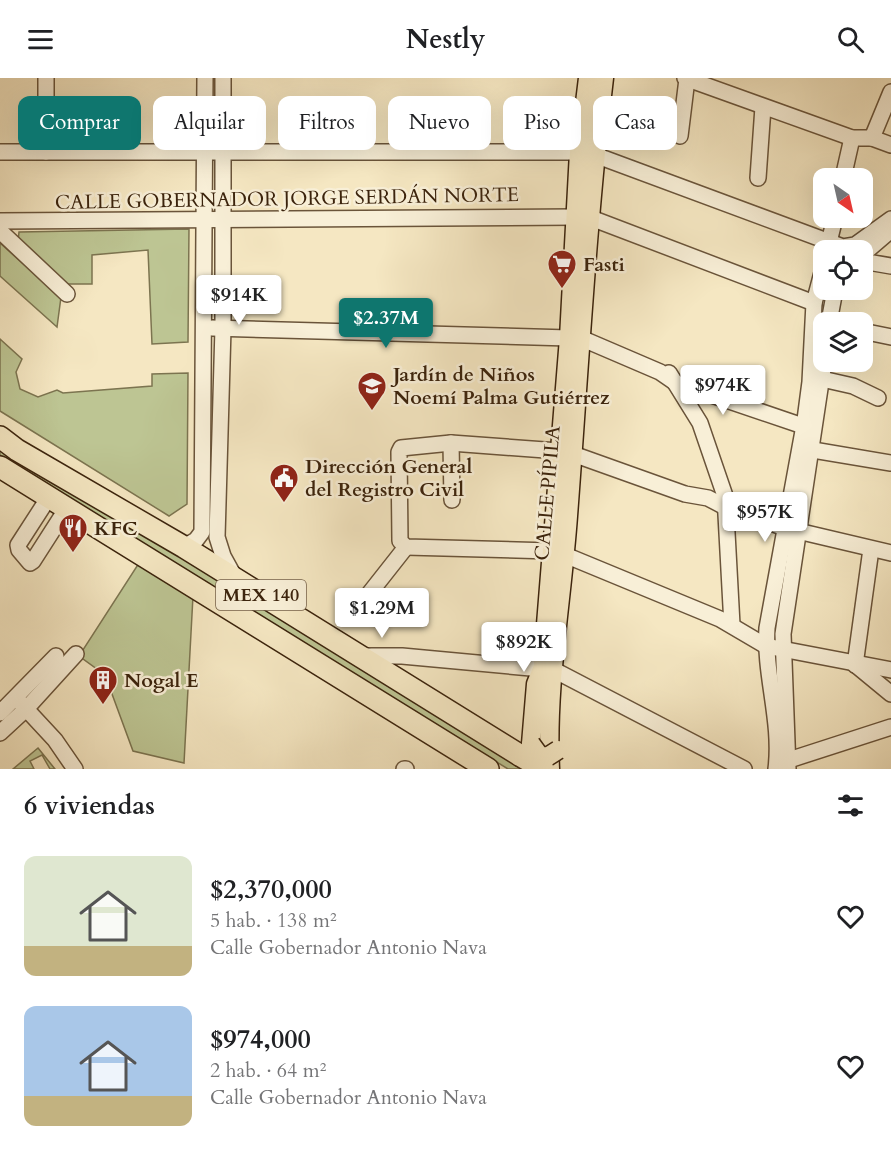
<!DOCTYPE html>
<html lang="es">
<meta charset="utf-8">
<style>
body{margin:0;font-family:Cardo,serif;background:#f6f6f6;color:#202124;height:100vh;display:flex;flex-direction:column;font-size:22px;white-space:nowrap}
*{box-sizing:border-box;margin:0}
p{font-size:20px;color:#757577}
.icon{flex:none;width:33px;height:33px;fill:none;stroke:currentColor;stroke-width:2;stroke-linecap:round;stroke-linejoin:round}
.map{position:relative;height:691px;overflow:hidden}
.details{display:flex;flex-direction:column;background:#fff;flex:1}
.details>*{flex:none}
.guide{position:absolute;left:18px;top:18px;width:855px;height:54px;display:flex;gap:12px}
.needle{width:39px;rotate:146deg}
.buttons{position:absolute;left:813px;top:90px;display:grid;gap:12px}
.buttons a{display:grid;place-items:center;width:60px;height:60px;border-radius:12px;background:#fff;box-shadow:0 6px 24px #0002;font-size:30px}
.price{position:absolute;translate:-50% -51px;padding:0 14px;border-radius:6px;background:#fff;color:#222;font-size:20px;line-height:39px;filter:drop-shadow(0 2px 3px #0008)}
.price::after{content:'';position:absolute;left:50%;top:36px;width:18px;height:14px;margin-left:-9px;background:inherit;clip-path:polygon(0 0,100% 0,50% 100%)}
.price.current{background:#0f766e;color:#fff}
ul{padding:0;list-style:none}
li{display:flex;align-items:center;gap:18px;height:150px;padding:0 24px}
li span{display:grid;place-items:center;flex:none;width:168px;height:120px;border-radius:12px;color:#555}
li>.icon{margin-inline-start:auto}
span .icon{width:72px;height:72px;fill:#fffc;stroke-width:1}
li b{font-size:26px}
h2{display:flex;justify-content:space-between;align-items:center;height:72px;padding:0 24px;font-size:26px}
.chip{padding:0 21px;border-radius:12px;background:#fff;box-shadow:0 6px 24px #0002;font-size:21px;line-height:54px}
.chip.current{background:#0f766e;color:#fff}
header{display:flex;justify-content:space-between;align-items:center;height:78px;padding:0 24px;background:#fff;font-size:27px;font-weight:800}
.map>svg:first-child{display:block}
</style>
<header><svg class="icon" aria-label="menu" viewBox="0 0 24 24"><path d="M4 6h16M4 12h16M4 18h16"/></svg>Nestly<svg class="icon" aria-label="search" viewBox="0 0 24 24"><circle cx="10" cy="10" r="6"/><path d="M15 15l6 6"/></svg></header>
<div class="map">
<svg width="891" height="691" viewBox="0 0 891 691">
<rect width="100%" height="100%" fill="#f5e7c2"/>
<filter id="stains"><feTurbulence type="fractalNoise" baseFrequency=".00333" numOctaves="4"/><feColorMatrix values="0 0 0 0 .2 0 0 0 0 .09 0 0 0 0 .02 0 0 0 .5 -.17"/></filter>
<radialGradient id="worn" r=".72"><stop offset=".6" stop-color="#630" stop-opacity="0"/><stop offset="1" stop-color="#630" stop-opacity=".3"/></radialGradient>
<g fill="#bdc593" stroke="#7c7450" stroke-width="1.5">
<polygon points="189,151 188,264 152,266 148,172 92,177 92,206 64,206 18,164 19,154"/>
<polygon points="0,165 61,219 57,249 0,198"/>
<polygon points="0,261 22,281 16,294 20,311 38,319 57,312 63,315 152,308 152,296 188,295 187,426 169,438 0,333"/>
<polygon points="0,364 528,691 508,691 0,377"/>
<polygon points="139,485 193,518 184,685 133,673 105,597 79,578"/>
<polygon points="38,670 55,691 50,691 42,677 30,683 34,691 13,691"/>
</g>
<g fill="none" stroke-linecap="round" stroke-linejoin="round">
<g stroke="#6a543a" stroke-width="18">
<g id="minor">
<polyline points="223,0 223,250 217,459 223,478 234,498"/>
<polyline points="685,0 852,60 872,60 891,67"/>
<polyline points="680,58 687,1"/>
<polyline points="872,60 891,14"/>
<polyline points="0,74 579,74 595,77 843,169 855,167 891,141"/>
<polyline points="46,74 46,0"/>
<polyline points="758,100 763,29"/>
<polyline points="843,100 852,60"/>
<polyline points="591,140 814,225"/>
<polyline points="0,143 575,139"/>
<polyline points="0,153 67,216"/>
<polyline points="827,172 835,140"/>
<polyline points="862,177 891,152"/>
<polyline points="862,183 891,188"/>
<polyline points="829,244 835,212"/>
<polyline points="212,250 569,260"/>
<polyline points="862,253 891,259"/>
<polyline points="583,261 660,294 676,305 803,348"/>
<polyline points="669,295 700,345 725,418 732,547"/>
<polyline points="822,301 853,308 878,320"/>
<polyline points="451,365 452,422"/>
<polyline points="813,372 891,385"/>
<polyline points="559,373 451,365 401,370 399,374 400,463 406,469 551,473 565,477 720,541 766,568 891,592"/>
<polyline points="573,376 685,416 708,420 727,430 785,450 891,475"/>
<polyline points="49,419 18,467 19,472 30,485 33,483 67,430"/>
<polyline points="184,469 196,462 202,454 205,0"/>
<polyline points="354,535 406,469"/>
<polyline points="362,578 402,578 542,591"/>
<polyline points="855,587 871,471"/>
<polyline points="857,588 891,616"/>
<polyline points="554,592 744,691"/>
<polyline points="16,620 55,662 75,691"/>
<polyline points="0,635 56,578"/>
<polyline points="0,655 26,631 76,576"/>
<polyline points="789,682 891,649"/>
<polyline points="404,691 406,691"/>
<path d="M776,691C782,644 764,597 767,550L805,342L810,304L814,225L824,187"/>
<polyline points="788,691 783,556 824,284"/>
</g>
</g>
<g stroke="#3b230c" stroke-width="21">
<g id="major">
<polyline points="543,584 569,260 579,74 588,0"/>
<polyline points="531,666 536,606 542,591"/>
<path d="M550,691C546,607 562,522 568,438C579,293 587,144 604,0"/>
</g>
</g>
<g stroke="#3b230c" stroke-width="24">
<g id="highway">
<polyline points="0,359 17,372 184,469 521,678"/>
<polyline points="0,389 488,691"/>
</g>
</g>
<use href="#minor" stroke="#f8efd7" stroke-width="15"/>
<use href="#major" stroke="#f5e7c2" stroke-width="18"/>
<use href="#highway" stroke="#f5e7c2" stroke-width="21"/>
<g stroke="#3b230c" stroke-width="21" stroke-linecap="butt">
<polyline id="major-bridge" points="531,666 539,677 547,679 558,672"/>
</g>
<g stroke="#3b230c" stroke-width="24" stroke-linecap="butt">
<polyline id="highway-bridge" points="521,678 543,691"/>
</g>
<use href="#major-bridge" stroke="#f5e7c2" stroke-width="18"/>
<use href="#highway-bridge" stroke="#f5e7c2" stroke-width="21"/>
</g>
<defs>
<g id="supermarket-pin" transform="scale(1.5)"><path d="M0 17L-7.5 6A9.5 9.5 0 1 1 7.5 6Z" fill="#8f2418" stroke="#f8efd7"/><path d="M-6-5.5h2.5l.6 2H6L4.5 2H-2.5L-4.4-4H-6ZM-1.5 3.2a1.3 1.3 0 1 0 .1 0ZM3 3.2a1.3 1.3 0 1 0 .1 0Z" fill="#fff"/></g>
<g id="school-pin" transform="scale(1.5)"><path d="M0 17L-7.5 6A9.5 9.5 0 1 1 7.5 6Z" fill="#8f2418" stroke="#f8efd7"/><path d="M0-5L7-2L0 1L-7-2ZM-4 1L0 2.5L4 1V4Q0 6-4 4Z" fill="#fff"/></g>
<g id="civic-pin" transform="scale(1.5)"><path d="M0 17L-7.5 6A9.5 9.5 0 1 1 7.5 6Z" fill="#8f2418" stroke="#f8efd7"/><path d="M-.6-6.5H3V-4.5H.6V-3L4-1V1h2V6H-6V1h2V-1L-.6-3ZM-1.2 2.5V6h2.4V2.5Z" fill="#fff"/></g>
<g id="restaurant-pin" transform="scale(1.5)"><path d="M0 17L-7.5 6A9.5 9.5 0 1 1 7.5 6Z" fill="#8f2418" stroke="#f8efd7"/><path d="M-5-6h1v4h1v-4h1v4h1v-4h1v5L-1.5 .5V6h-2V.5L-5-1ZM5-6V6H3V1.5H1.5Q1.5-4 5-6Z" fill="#fff"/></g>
<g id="building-pin" transform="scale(1.5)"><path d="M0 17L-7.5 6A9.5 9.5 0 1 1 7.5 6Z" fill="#8f2418" stroke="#f8efd7"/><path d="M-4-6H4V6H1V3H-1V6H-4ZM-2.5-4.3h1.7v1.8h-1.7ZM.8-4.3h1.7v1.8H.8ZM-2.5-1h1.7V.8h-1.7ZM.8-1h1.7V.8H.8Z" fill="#fff"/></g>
</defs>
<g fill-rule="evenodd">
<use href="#supermarket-pin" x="562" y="186"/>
<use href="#school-pin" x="372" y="308"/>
<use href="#civic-pin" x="284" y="400"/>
<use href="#restaurant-pin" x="73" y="450"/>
<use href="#building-pin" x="103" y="602"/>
</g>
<g text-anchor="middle" stroke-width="5" stroke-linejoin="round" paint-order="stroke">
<rect fill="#f8efd7" stroke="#746049" stroke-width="1.5" x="216" y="502" width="90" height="30" rx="4.5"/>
<g font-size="18" font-weight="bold" fill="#3b230c">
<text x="261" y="523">MEX 140</text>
</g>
<g font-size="20" fill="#3b230c" stroke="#f8efd7">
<text transform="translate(287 120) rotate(-1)" y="7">CALLE GOBERNADOR JORGE SERDÁN NORTE</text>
<text transform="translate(547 415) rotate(-85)" y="7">CALLE PÍPILA</text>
</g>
<g font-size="20" font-weight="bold" fill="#3b230c" stroke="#f8efd7" text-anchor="start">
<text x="583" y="193">Fasti</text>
<text x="393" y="303">Jardín de Niños<tspan x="393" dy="23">Noemí Palma Gutiérrez</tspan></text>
<text x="305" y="395">Dirección General<tspan x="305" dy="23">del Registro Civil</tspan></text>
<text x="94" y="457">KFC</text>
<text x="124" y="609">Nogal E</text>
</g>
</g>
<rect width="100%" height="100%" filter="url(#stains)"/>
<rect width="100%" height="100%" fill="url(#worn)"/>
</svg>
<div class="buttons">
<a><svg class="needle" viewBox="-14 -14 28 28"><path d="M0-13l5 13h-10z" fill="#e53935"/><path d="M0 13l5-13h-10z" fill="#757577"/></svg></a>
<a><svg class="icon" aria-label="locate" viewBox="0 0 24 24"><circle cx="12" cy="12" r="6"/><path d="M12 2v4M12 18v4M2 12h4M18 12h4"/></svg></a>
<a><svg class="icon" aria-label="layers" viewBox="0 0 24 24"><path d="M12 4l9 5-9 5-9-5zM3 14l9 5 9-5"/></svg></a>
</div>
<b class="price" style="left:239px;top:248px">$914K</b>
<b class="price current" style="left:386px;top:271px">$2.37M</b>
<b class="price" style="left:723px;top:338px">$974K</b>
<b class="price" style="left:765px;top:465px">$957K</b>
<b class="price" style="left:382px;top:561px">$1.29M</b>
<b class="price" style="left:524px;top:595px">$892K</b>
<div class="guide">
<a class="chip current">Comprar</a>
<a class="chip">Alquilar</a>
<a class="chip">Filtros</a>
<a class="chip">Nuevo</a>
<a class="chip">Piso</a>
<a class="chip">Casa</a>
</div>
</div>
<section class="details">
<h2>6 viviendas<svg class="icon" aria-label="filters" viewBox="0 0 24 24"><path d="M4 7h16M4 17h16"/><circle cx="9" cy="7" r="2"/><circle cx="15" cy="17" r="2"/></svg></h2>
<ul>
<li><span style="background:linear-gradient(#dfe7d0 75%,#c2b280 0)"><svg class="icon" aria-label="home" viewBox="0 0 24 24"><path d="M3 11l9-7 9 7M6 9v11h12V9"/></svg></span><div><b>$2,370,000</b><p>5 hab. · 138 m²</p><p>Calle Gobernador Antonio Nava</p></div><svg class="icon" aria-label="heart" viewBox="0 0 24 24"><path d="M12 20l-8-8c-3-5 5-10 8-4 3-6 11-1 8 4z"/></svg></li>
<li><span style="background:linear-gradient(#a9c7e8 75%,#c2b280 0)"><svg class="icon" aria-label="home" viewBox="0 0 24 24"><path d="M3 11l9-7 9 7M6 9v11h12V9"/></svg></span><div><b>$974,000</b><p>2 hab. · 64 m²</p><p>Calle Gobernador Antonio Nava</p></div><svg class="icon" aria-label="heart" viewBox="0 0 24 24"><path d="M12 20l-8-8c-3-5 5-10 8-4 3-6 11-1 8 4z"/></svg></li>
</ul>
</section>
